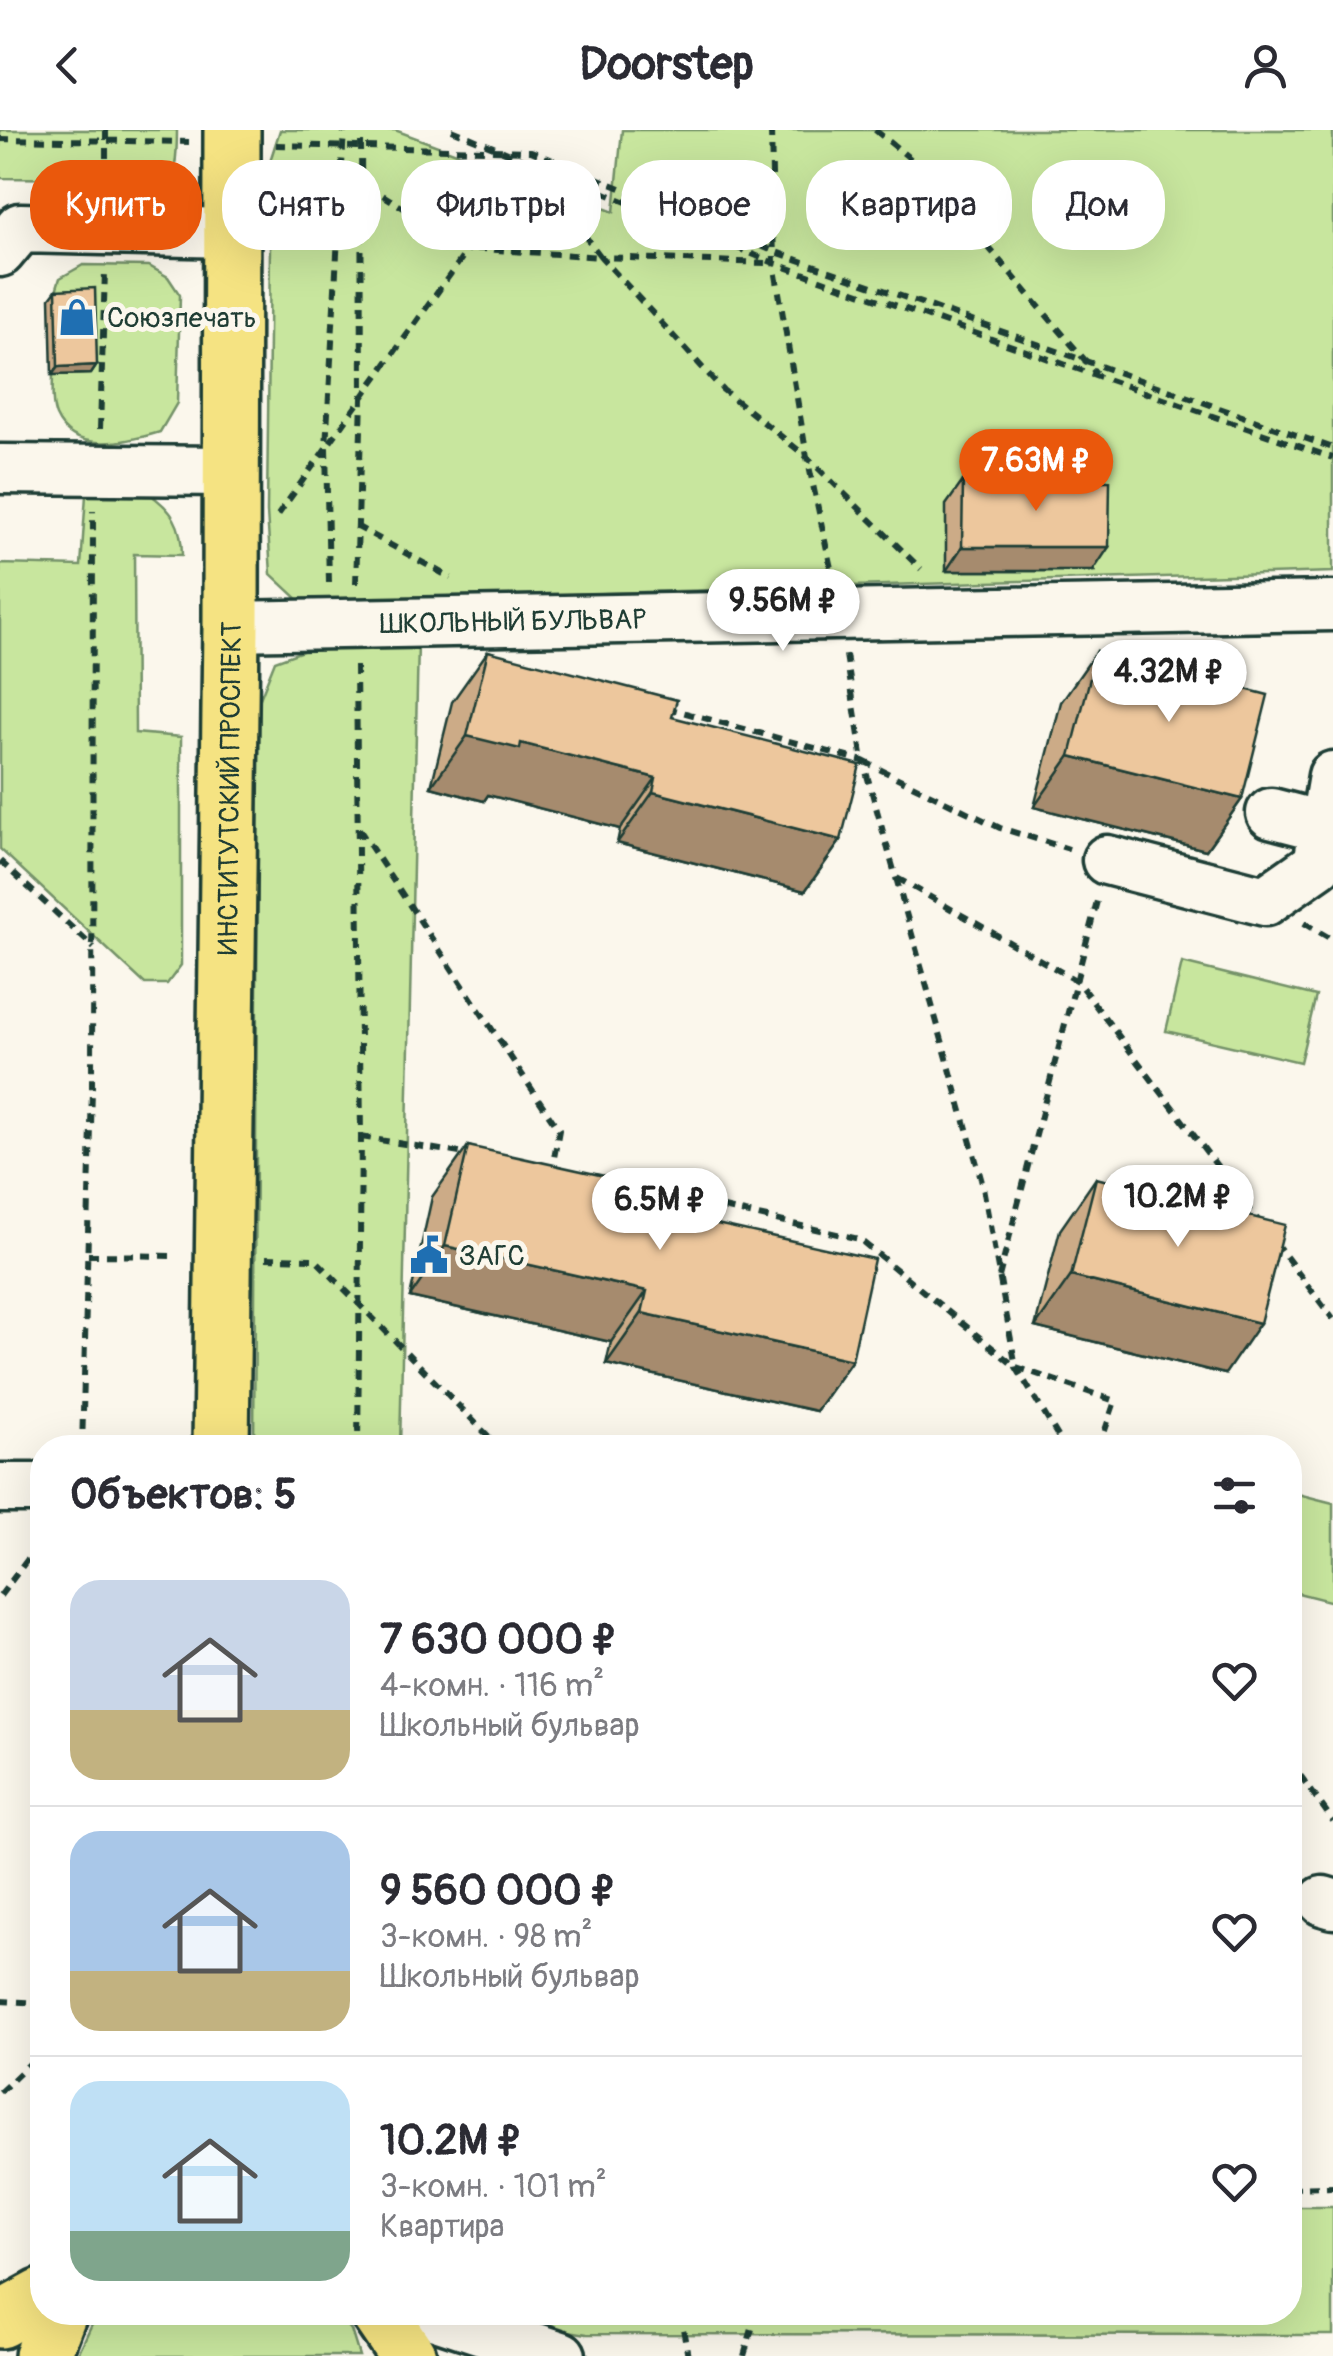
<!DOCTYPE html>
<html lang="ru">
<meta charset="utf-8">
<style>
body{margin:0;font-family:Pangolin,sans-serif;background:#f7f7f7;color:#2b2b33;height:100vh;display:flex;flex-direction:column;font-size:38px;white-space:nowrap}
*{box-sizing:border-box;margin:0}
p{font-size:32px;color:#7c7c81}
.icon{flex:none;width:55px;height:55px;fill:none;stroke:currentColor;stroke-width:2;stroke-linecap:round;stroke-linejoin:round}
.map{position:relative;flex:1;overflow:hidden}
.drawer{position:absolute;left:30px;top:1305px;width:1272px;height:890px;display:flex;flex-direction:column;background:#fff;border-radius:40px;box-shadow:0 10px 40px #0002}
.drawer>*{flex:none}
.hud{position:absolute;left:30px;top:30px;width:1275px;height:90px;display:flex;gap:20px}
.price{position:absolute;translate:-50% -85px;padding:0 22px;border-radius:35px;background:#fff;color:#222;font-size:32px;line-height:65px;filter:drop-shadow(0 2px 5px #0008)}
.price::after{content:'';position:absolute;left:50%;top:60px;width:30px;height:22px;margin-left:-15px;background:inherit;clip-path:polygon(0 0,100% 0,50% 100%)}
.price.active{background:#ea580c;color:#fff}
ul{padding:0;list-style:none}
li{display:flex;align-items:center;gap:30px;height:250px;padding:0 40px}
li+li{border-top:2px solid #e1e1e2}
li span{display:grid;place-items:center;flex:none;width:280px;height:200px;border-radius:30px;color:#555}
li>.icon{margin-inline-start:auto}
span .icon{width:120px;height:120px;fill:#fffc;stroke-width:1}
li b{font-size:42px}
h2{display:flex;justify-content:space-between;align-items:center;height:120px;padding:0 40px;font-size:42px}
.pill{padding:0 35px;border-radius:40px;background:#fff;box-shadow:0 10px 40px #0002;font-size:35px;line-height:90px}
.pill.active{background:#ea580c;color:#fff}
header{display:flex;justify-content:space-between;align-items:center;height:130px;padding:0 40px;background:#fff;font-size:45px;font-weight:700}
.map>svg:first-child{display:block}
</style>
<header><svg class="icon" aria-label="back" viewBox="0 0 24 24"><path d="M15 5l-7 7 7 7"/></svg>Doorstep<svg class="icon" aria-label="person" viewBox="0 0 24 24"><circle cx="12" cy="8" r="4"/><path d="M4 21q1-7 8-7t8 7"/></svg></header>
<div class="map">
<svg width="1333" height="2226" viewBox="0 0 1333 2226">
<rect width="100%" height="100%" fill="#fbf7ec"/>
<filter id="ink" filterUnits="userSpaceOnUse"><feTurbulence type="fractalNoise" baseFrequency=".01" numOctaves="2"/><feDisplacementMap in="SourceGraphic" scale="20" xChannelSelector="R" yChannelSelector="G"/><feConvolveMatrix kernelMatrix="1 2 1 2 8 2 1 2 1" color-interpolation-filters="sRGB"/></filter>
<g filter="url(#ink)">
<g fill="#c8e69e" stroke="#749269" stroke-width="2.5">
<path d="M0,0H177C177,63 167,75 105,86L92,49L0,48Z"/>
<polygon points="280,0 395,0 614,82 622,0 1333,0 1333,442 301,472 271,444 267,382 271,28"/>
<path d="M83,135L149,136L168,147L180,165L177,273L160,302C127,312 73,325 56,286C50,271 54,248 53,232C52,202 50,176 60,148Z"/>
<path d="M148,363C172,379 182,395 182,425L134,424L135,603L181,607V835L167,854H145L0,719V434L81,436L86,365Z"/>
<polygon points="330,511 418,512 400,1317 254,1318 259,571 275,531"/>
<polygon points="1182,833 1316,866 1300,932 1166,901"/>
<polygon points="1290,1362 1333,1373 1333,1472 1290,1461"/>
<polygon points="1290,2077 1333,2077 1333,2205 587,2204 531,2195 495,2183 1290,2182"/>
<polygon points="97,2183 338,2183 351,2200 359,2226 77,2226"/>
</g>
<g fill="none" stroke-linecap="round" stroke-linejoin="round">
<g stroke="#1f3d34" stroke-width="55">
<g id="minor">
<polyline points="0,122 20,98 230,103"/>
<polyline points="0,339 229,341"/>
<path id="s1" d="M231,496L1333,476"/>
<polyline points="1271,683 1333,699"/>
<polyline points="1107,730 1265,771 1318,734 1333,646"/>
<polyline points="0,1358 42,1358"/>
<polyline points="1323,1771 1333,1774"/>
<polyline points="427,2182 561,2226"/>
</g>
</g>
<g stroke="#1f3d34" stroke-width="62">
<g id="major">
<path id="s2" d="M221,1318L231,496L232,0"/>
<polyline points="378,2182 408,2226"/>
<polyline points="0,2190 42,2167"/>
<polyline points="42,2226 59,2182"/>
</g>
</g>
<g stroke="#1f3d34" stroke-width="6" stroke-dasharray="10 8" stroke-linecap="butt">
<polyline points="106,0 106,59"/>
<polyline points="452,0 774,133 1333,328"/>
<polyline points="771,0 774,133 807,327 832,443"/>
<polyline points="875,0 918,35 1096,243"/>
<polyline points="0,9 189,12"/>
<polyline points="276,15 531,21 773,121 1333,318"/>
<polyline points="766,133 601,127 723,260 807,327 921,439"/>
<polyline points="100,299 105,141"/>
<polyline points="278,385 530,33 601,127 468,118 360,51 282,44"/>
<polyline points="356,396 451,448"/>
<polyline points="329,453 326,318 344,0"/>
<polyline points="356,454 362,269 361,0"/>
<polyline points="846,525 863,631 1000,698 1069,719"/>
<polyline points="356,536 361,1007 358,1318"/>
<polyline points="667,578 863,631 982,1052 1016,1237 1065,1318"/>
<polyline points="359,699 559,1000 552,1039"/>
<polyline points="0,731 94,818"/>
<polyline points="897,748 1077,851 1261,1094"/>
<polyline points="1304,793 1333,810"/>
<polyline points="361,1007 466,1024"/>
<polyline points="671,1066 859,1109 1016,1237 1115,1271 1099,1318"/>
<polyline points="1275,1112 1333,1189"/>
<polyline points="88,1125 178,1126"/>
<polyline points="266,1128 315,1129 500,1318"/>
<polyline points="999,1147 1097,771"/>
<polyline points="82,1318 92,960 93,381"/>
<polyline points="0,1466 42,1410"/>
<polyline points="1290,1631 1333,1691"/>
<polyline points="0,1871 42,1873"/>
<polyline points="0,1962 42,1922"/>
<polyline points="1290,2058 1333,2057"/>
<polyline points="680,2182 688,2226"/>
<polyline points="744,2226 757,2182"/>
</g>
<use href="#minor" stroke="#fbf7ec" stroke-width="48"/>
<use href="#major" stroke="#f5e382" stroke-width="55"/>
</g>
<g fill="#ccab87" stroke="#1f3d34" stroke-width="2.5">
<polygon points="56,160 97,235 91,244 52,245 50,168"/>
<polygon points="963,351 1093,441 946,441 946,375"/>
<polygon points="488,521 672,587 841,710 805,761 617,713 620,699 488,665 484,671 431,657 452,572"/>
<polygon points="1097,521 1242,669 1206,720 1034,677 1061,572"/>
<polygon points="468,1016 672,1084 852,1230 816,1281 606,1234 611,1212 410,1167 432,1067"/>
<polygon points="1096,1048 1225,1244 1035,1197 1060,1100"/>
</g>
<g fill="#a68b6e" stroke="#1f3d34" stroke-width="2.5">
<polygon points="97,235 91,244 52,245 58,237"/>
<polygon points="962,417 1109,417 1093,441 946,441"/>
<polygon points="467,606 521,613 656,648 620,699 488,665 484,671 431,657"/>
<polygon points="1070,626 1242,669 1206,720 1034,677"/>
<polygon points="653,662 841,710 805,761 617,713"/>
<polygon points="445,1116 647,1161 611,1212 410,1167"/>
<polygon points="1071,1146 1260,1193 1225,1244 1035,1197"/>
<polygon points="642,1183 852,1230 816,1281 606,1234"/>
</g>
<g fill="#edc79d" stroke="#1f3d34" stroke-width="2.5">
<polygon points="95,158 97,235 58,237 56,160"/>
<polygon points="963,351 1110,351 1109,417 962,417"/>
<polygon points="488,521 677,570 672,587 860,635 841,710 653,662 656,648 521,613 520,619 467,606"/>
<polygon points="1097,521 1268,565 1242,669 1070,626"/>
<polygon points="468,1016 677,1062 672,1084 874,1129 852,1230 642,1183 647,1161 445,1116"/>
<polygon points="1096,1048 1285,1095 1260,1193 1071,1146"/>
</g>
</g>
<defs>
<g id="shop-bare" transform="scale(3)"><path d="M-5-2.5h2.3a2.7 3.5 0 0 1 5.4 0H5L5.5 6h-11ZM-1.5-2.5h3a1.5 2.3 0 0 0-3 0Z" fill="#1f6fb2" stroke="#fbf7ec" stroke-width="2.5" paint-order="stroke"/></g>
<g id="civic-bare" transform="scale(3)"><path d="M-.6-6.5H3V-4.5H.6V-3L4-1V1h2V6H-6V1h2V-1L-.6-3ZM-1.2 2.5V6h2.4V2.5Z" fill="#1f6fb2" stroke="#fbf7ec" stroke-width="2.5" paint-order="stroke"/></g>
</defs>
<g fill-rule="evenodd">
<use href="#shop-bare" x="77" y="187"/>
<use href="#civic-bare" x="429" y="1125"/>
</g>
<g text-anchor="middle" stroke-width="10" stroke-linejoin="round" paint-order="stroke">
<g font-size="28" fill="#1f3d34" stroke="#fbf7ec" text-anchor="start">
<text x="107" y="197">Союзпечать</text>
<text x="459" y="1135">ЗАГС</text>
</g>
<g font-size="28" fill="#1f3d34" stroke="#fbf7ec">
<text dy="10" stroke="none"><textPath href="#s1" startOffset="282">ШКОЛЬНЫЙ БУЛЬВАР</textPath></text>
<text dy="10" stroke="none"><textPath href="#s2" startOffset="660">ИНСТИТУТСКИЙ ПРОСПЕКТ</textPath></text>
</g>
</g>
</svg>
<b class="price active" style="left:1036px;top:384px">7.63M ₽</b>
<b class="price" style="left:783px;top:524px">9.56M ₽</b>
<b class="price" style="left:1169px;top:595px">4.32M ₽</b>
<b class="price" style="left:1178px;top:1120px">10.2M ₽</b>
<b class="price" style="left:660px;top:1123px">6.5M ₽</b>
<div class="hud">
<a class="pill active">Купить</a>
<a class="pill">Снять</a>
<a class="pill">Фильтры</a>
<a class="pill">Новое</a>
<a class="pill">Квартира</a>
<a class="pill">Дом</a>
</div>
<section class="drawer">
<h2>Объектов: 5<svg class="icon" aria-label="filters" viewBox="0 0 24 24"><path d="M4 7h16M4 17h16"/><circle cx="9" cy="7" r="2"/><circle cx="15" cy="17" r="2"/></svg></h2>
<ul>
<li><span style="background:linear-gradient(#c9d6e8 65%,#c2b280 0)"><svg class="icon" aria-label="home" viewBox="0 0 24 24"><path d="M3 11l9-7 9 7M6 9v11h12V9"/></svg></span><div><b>7 630 000 ₽</b><p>4-комн. · 116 m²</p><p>Школьный бульвар</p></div><svg class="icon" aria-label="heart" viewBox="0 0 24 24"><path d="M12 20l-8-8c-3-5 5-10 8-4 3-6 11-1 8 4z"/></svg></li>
<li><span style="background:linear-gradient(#a9c7e8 70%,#c2b280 0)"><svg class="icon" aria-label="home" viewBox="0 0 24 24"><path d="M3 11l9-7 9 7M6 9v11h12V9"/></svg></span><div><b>9 560 000 ₽</b><p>3-комн. · 98 m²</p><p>Школьный бульвар</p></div><svg class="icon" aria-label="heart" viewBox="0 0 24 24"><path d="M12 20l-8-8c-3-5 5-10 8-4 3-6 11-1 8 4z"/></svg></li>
<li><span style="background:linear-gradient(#bfe0f5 75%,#7fa58c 0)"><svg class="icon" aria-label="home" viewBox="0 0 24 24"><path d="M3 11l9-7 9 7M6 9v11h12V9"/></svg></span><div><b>10.2M ₽</b><p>3-комн. · 101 m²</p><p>Квартира</p></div><svg class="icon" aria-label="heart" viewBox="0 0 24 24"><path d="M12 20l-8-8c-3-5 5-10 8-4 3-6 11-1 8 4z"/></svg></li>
</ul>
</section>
</div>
